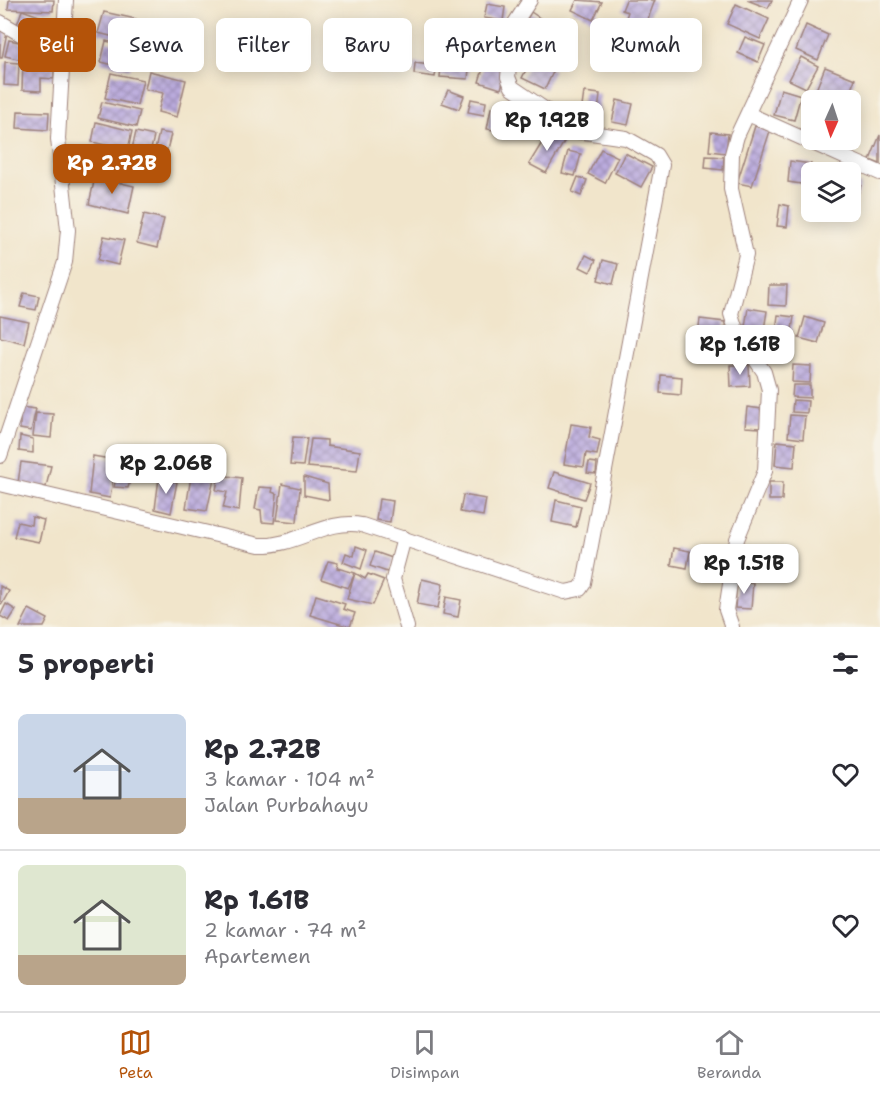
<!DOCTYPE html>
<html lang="id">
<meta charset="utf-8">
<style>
body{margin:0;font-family:"Shantell Sans",sans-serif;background:#f2f2f3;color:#2b2b33;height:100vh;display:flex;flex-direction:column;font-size:22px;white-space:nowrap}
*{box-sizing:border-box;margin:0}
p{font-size:20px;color:#7c7c81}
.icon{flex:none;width:33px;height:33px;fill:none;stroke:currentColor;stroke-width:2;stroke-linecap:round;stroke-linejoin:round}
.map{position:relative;height:627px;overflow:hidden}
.drawer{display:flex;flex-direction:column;background:#fff;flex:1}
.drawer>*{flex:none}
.banner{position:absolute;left:18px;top:18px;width:844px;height:54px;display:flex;gap:12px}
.needle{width:39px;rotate:183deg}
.fabs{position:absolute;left:801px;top:90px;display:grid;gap:12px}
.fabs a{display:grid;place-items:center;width:60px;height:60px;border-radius:9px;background:#fff;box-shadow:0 3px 15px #0003;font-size:30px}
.price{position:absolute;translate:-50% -51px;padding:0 14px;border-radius:12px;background:#fff;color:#222;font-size:20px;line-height:39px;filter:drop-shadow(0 2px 3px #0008)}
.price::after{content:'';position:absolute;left:50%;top:36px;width:18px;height:14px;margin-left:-9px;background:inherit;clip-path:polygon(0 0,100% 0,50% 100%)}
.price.current{background:#b45309;color:#fff}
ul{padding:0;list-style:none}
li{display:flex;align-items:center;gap:18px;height:150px;padding:0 18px}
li+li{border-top:2px solid #e1e1e2}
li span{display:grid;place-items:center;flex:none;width:168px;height:120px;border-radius:9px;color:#555}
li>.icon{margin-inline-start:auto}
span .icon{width:72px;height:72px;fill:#fffc;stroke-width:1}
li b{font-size:26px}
h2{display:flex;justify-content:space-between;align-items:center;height:72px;padding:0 18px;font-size:26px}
.tag{padding:0 21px;border-radius:9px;background:#fff;box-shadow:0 3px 15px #0003;font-size:21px;line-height:54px}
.tag.current{background:#b45309;color:#fff}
.tab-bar{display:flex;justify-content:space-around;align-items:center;height:84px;border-top:2px solid #e1e1e2;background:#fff;font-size:16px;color:#7c7c81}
.tab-bar a{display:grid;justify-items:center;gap:3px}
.tab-bar .current{color:#b45309}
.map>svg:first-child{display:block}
</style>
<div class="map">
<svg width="880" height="627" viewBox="0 0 880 627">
<defs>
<pattern id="building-cross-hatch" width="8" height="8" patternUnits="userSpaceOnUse" patternTransform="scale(1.5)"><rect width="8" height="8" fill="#bbacde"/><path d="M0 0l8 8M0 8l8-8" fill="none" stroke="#9a8bb4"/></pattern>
</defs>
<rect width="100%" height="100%" fill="#f7f3e8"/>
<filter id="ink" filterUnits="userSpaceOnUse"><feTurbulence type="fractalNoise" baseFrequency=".0167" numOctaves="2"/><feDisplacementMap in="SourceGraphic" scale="12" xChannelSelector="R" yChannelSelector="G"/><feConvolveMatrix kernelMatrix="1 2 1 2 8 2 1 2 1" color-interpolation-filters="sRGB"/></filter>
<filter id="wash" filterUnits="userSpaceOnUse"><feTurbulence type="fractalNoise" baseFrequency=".008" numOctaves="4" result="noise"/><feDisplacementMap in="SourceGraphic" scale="24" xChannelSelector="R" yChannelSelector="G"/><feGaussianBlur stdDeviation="1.35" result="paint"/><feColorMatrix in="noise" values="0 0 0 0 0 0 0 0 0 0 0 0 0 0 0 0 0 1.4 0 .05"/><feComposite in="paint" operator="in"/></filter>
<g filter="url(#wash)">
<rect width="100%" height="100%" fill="#f1e5cb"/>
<g id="blocks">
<g fill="url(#building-cross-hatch)">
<polygon points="9,0 54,0 53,11 8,9"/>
<polygon points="577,0 602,2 593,20 572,10"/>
<polygon points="626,0 655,0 642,35 622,28 628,12 622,10"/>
<polygon points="747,0 772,0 768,8"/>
<polygon points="487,4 505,7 503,21 484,18"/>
<polygon points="736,4 769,19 760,39 727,24"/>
<polygon points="22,10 56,22 50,40 16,28"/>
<polygon points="104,12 136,19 131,41 98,33"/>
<polygon points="531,12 547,23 540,34 524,24"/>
<polygon points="806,25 828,35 818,60 796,50"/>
<polygon points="179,27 198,30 195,50 177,47"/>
<polygon points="0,31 7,32 2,58 0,58"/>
<polygon points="482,34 500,36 499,46 481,44"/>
<polygon points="542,34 566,44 558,66 533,56"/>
<polygon points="745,37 765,45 758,62 738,53"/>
<polygon points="9,40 34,45 31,62 5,56"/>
<polygon points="106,41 135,48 130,69 101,62"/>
<polygon points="618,41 639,45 635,65 614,61"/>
<polygon points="141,43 162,48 158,62 138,57"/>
<polygon points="487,56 508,63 501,89 479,82"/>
<polygon points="442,57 470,59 468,79 440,77"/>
<polygon points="801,57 818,66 806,88 789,80"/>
<polygon points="531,60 554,70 545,89 522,78"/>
<polygon points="5,62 19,63 18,86 4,85"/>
<polygon points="23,62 54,64 54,79 41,78 41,91 22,90"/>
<polygon points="415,63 437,66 435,77 414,74"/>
<polygon points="825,67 855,79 847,100 816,90"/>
<polygon points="149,71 186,80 177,117 158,112 163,93 145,89"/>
<polygon points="111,73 143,80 137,105 105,98"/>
<polygon points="781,89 801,95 794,120 774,115"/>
<polygon points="448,90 464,96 459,109 442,103"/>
<polygon points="584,92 600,94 597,123 580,121"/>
<polygon points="471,99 486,102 484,115 468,112"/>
<polygon points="617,100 633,104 628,125 612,122"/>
<polygon points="102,102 140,111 136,127 98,118"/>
<polygon points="491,108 508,112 504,132 487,129"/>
<polygon points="18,111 49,112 48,130 17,128"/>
<polygon points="96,122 132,131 128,150 92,142"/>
<polygon points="755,126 770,131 752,186 737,183"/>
<polygon points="549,131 565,140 546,173 529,164"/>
<polygon points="136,132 154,136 150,154 132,149"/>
<polygon points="159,132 171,134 165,158 154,155"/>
<polygon points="711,132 728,134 726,153 709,151"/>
<polygon points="880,135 880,164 870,160"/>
<polygon points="98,146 129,154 124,174 103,169 105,161 95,159"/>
<polygon points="601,149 618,157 605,183 588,174"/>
<polygon points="568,151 581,154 575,176 562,173"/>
<polygon points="134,153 155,158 151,173 130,168"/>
<polygon points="625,153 652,167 641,187 615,173"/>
<polygon points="706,156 724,157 723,170 705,168"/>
<polygon points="790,161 811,164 808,185 788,182"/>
<polygon points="95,177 134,186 128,214 89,204"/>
<polygon points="578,177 587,180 581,196 572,192"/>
<polygon points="850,182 861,185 851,214 850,214"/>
<polygon points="780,204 789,206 787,227 777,226"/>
<polygon points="144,214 164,219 157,248 137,243"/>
<polygon points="104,236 124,240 118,265 98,260"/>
<polygon points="586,255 596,260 590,272 580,267"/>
<polygon points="603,260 618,264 613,284 598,280"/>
<polygon points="769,285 787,285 786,306 768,305"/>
<polygon points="24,293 39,296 36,310 20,307"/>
<polygon points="748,308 767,311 763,336 744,333"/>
<polygon points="778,315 794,317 790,341 775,339"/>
<polygon points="0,316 29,322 24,343 0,337"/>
<polygon points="805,317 824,323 818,343 799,338"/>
<polygon points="700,319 725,322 724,337 698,334"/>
<polygon points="730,365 749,365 750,386 731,387"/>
<polygon points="793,365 811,366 810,383 792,382"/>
<polygon points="661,375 682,377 681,395 660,393"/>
<polygon points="793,385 810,385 810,398 792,397"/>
<polygon points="793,400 808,401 807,413 792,412"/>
<polygon points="20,407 36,409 31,431 20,429"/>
<polygon points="747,407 762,409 760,428 745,427"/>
<polygon points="36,413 53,414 51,438 33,436"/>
<polygon points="790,415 805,416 803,439 788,437"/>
<polygon points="571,424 591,427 589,437 600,440 597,455 586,453 584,467 564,464"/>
<polygon points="20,436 33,439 33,453 19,451"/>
<polygon points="293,437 307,438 303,466 290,465"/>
<polygon points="311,439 327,440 327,446 360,451 357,471 307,467"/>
<polygon points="777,441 796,443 794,467 775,465"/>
<polygon points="93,456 116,460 110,498 89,494"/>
<polygon points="119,461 135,463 128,488 114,487"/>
<polygon points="21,462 51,466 46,487 18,483"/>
<polygon points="589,462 597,463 596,474 587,473"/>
<polygon points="192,470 215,474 207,511 186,508"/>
<polygon points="554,472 590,483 584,499 549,488"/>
<polygon points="219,475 242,478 239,511 223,508 227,492 216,490"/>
<polygon points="304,477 328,484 329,500 304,495"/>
<polygon points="159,478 177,482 171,513 155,509"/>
<polygon points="769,482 783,482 782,500 769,500"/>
<polygon points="282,484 300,488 297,522 277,520"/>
<polygon points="259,487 273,488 272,492 277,494 274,523 262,522 261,510 255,509"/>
<polygon points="463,495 486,499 483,516 460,512"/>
<polygon points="379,499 393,501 390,522 376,520"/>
<polygon points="556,500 581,506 576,527 552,522"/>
<polygon points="32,517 44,520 39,542 14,537 18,522 31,525"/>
<polygon points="356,546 367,550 361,569 343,562 346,553 354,556"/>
<polygon points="674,548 690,551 687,568 671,565"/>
<polygon points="375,552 395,559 390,573 370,566"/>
<polygon points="328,561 338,563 337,568 355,573 365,579 368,574 384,580 373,605 347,599 355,573 348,588 321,579"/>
<polygon points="422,579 443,584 438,608 417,604"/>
<polygon points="737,582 753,583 751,609 735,608"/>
<polygon points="0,586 9,591 2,604 0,603"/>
<polygon points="316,595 345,604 343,609 355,613 350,627 310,615"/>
<polygon points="446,597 461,600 458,617 443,614"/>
<polygon points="6,604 16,610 9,621 0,616"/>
<polygon points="29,609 48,619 44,627 20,627"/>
</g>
</g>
</g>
<g filter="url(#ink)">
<use href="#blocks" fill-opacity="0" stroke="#9e827b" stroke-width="1.5"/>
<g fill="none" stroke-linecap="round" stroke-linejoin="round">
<g stroke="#9e827b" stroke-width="16">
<g id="street">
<polyline points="0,22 41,46 64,56"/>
<polyline points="748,114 880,173"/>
<polyline points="0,456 65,262 68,230 58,139 66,0"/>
<path d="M0,484L259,545C296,547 326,518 362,525L565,592L580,589L584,583L662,165L656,155L626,138L577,131L512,87L508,77L513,26L530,0"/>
<polyline points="404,538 393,579 407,627"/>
<polyline points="732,627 726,610 737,539 765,471 769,390 764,372 737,333 731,314 746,255 731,189 732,154 737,136 801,0"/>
</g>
</g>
<use href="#street" stroke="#fff" stroke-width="14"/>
</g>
</g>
</svg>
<div class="fabs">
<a><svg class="needle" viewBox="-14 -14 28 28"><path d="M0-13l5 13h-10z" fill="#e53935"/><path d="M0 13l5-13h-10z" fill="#7c7c81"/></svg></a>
<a><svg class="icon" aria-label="layers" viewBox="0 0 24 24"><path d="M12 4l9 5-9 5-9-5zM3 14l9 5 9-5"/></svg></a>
</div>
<b class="price" style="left:547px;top:152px">Rp 1.92B</b>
<b class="price current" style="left:112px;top:195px">Rp 2.72B</b>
<b class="price" style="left:740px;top:376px">Rp 1.61B</b>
<b class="price" style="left:166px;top:495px">Rp 2.06B</b>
<b class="price" style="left:744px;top:595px">Rp 1.51B</b>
<div class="banner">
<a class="tag current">Beli</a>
<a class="tag">Sewa</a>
<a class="tag">Filter</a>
<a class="tag">Baru</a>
<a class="tag">Apartemen</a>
<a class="tag">Rumah</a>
</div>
</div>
<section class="drawer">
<h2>5 properti<svg class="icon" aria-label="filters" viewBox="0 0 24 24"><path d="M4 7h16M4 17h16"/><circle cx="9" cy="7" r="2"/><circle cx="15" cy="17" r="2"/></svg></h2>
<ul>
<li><span style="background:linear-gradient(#c9d6e8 70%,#b9a48a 0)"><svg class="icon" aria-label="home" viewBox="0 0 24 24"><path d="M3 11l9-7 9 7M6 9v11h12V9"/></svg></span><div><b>Rp 2.72B</b><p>3 kamar · 104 m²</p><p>Jalan Purbahayu</p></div><svg class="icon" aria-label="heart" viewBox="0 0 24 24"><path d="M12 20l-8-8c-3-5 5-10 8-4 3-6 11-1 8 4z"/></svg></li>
<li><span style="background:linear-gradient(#dfe7d0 75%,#b9a48a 0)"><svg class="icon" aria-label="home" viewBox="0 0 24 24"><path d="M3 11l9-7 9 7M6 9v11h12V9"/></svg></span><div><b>Rp 1.61B</b><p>2 kamar · 74 m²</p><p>Apartemen</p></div><svg class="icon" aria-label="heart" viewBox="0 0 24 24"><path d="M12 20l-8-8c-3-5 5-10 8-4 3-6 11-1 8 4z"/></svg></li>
</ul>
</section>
<nav class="tab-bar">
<a class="current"><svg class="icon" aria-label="map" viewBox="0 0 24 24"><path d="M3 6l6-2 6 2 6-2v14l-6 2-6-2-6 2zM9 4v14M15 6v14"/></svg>Peta</a>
<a><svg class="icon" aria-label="saved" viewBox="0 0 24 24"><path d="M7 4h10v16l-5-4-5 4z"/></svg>Disimpan</a>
<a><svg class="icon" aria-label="home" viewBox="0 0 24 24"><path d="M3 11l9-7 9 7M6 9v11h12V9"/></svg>Beranda</a>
</nav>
